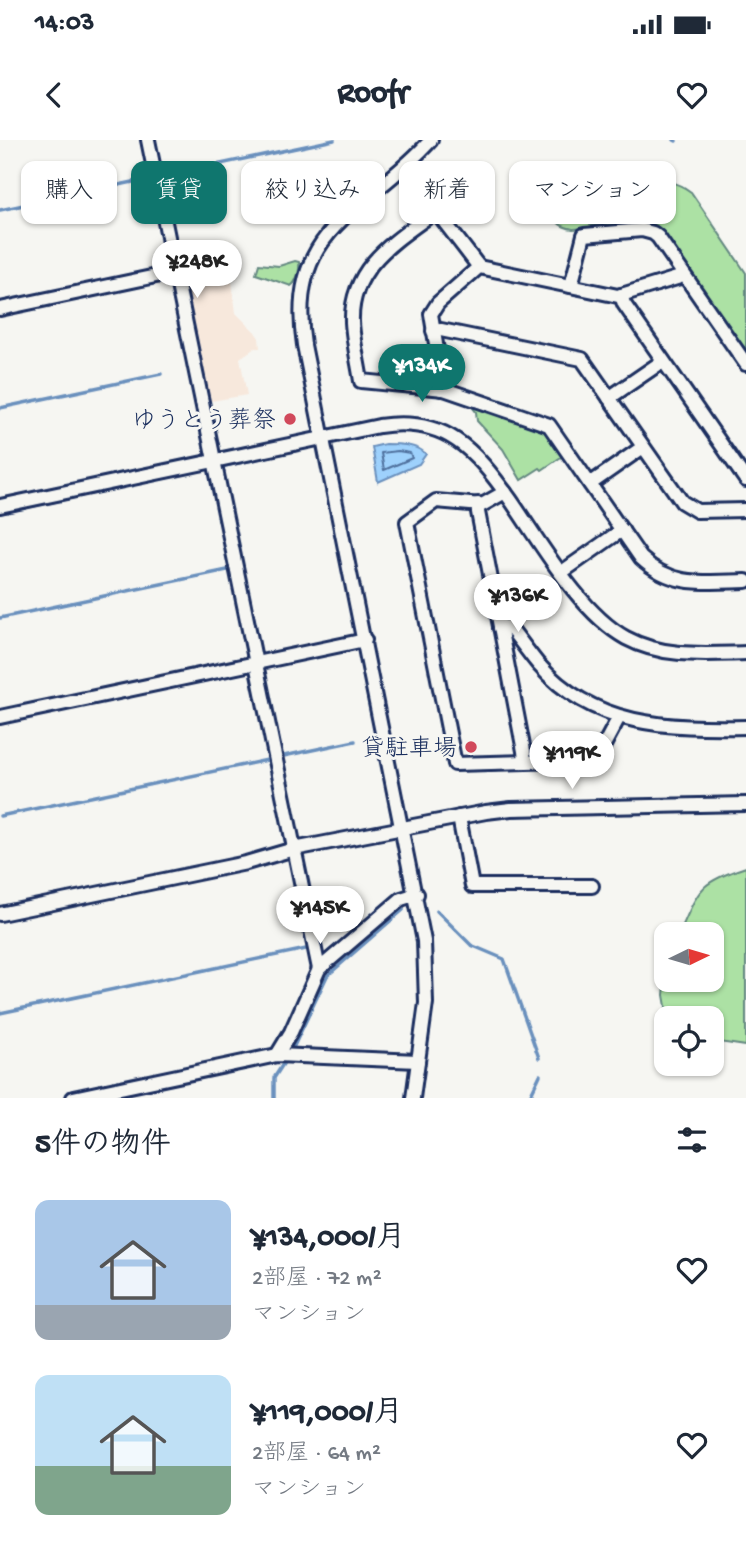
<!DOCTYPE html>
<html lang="ja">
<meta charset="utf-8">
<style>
body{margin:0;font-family:"Gochi Hand","Klee One",sans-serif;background:#f6f6f7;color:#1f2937;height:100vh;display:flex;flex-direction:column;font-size:26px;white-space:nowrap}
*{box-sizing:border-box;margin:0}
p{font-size:23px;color:#747a83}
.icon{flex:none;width:38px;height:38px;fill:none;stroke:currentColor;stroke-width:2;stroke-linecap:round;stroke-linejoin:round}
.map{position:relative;height:958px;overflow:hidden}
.details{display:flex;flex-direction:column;background:#fff;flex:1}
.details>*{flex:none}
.guide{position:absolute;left:21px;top:21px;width:705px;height:63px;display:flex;gap:14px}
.needle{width:46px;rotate:85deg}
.tools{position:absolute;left:654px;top:782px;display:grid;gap:14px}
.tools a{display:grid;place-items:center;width:70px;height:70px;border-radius:14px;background:#fff;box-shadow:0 2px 5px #0004;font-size:35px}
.price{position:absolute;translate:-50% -60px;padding:0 16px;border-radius:24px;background:#fff;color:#222;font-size:23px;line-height:46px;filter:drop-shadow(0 2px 4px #0008)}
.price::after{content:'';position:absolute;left:50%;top:42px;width:21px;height:16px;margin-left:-10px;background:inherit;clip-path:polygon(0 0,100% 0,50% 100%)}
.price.selected{background:#0f766e;color:#fff}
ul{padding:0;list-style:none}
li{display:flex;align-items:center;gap:21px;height:175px;padding:0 35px}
li span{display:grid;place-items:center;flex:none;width:196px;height:140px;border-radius:14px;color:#555}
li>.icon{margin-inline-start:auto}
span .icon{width:84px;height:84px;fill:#fffc;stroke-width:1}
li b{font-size:30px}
h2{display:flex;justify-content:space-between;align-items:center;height:84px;padding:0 35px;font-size:30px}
.pill{padding:0 24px;border-radius:14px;background:#fff;box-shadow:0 2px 5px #0004;font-size:24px;line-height:63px}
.pill.selected{background:#0f766e;color:#fff}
.status{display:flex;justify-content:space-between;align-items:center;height:49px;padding:0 35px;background:#fff;direction:ltr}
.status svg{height:19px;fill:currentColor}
header{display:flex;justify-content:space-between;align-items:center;height:91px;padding:0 35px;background:#fff;font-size:32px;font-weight:800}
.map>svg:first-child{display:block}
</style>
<div class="status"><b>14:03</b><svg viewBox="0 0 49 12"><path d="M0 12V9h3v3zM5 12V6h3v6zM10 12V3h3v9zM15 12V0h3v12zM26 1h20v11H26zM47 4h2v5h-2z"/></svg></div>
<header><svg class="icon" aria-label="back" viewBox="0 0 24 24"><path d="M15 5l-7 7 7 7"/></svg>Roofr<svg class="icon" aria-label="heart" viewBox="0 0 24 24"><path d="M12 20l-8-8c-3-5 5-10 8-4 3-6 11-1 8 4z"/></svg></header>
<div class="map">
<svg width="746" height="958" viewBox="0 0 746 958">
<rect width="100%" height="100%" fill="#f6f6f2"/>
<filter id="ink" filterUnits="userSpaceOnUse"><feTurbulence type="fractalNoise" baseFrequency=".0143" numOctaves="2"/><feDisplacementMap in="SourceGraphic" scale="14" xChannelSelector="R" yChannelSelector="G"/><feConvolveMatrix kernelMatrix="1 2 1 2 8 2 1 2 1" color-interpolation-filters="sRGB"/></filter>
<g filter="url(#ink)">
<polygon fill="#f7e8dc" points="204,118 229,118 236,173 255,192 259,198 260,208 255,208 240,218 247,255 205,262 177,128"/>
<g fill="#ace1a4" stroke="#648881" stroke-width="2">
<path d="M638,39C658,40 674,39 691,52L746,133V215L656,89L642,84L573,89C562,87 556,84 554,73C549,45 619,40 638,39Z"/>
<path d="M295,121L299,122C300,129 297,142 291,146L256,134L259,124L279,126Z"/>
<polygon points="475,265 541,287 564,315 542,330 540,328 521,340 503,309 477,281 476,272 473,268"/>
<path d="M746,727V906L712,901V878H668L664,855L667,825V840H712V794H679C699,750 697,743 746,727Z"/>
</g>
<path fill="#9ed1fc" stroke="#6a90bd" stroke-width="2" d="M385,304C399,304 416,304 426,314L419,324L378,342L372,307Z"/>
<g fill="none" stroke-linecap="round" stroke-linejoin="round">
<polygon stroke="#4f709d" stroke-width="2" points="398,311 410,313 412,318 384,330 381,313"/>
<g stroke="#6a90bd" stroke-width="3.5">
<polyline points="674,0 676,1"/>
<polyline points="159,37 334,0"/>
<polyline points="0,70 152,38"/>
<polyline points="0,268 161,234"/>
<polyline points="220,327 307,308"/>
<polyline points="0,373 212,328"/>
<polyline points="0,478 232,429"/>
<polyline points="279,617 355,601"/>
<polyline points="0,676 272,619"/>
<polyline points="437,771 471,805 504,819 539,918"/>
<polyline points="0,873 311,808"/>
<polyline points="293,908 327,836 403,770"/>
<polyline points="274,958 274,938 285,921"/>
<polyline points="529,958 540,935"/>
</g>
<g stroke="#1b2f5e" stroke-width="18">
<g id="minor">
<polyline points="148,0 319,829"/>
<path d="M479,127L436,71C397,100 350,126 352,182C353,201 358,222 361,241L444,249L549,285L641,418C673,448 705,442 746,441"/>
<polyline points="571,146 584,95 642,90 653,93 658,97 746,224"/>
<polyline points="621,155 624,164 746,340"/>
<polyline points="0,169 175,132"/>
<polyline points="433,191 441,190 582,219 682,362 697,371 746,370"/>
<polyline points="441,249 442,240 431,174 438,163 479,127 618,156 677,138 683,134"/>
<polyline points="609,258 663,221"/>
<polyline points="590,344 643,307"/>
<polyline points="505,352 482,365 436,361 407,382 455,624 596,620 619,577"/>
<polyline points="478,364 478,372 524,611 525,622"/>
<path d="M0,366L379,286C446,276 474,309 510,359C540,402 580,473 626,498C663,518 705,514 746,513"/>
<polyline points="562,432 622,390"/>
<path d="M500,488L509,486C519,499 528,512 538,524C594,588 668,588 746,587"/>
<polyline points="0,577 365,500"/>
<polyline points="459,677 472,746 592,746"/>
<polyline points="0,774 246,723 294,709 486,672 511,669 746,664"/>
<polyline points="277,915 291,892 319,829 401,759 417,754"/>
<polyline points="73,958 277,915 418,921"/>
<path d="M413,958L426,863L424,801L304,205C285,86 368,71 431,0"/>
</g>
</g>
<use href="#minor" stroke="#f6f6f2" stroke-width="12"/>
</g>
</g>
<g fill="#d1495b" stroke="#f6f6f2" stroke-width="2.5">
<circle cx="290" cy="279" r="7"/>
<circle cx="471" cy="607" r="7"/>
</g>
<g text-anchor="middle" stroke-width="6" stroke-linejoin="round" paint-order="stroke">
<g font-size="24" fill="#1b2f5e" stroke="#f6f6f2" text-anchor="end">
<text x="276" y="287">ゆうとう葬祭</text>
<text x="457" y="615">貸駐車場</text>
</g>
</g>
</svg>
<div class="tools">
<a><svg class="needle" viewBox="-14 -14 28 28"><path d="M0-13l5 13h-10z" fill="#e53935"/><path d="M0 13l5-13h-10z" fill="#747a83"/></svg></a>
<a><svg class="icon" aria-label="locate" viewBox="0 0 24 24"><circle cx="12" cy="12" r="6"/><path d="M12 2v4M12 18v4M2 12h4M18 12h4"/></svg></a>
</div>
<b class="price" style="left:197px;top:160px">¥248K</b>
<b class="price selected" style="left:422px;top:264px">¥134K</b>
<b class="price" style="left:518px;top:494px">¥136K</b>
<b class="price" style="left:572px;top:651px">¥119K</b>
<b class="price" style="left:320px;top:806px">¥145K</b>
<div class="guide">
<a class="pill">購入</a>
<a class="pill selected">賃貸</a>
<a class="pill">絞り込み</a>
<a class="pill">新着</a>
<a class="pill">マンション</a>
</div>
</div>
<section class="details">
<h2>5件の物件<svg class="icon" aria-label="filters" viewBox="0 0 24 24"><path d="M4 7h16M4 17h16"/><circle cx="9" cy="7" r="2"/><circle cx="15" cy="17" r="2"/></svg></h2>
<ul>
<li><span style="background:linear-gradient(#a9c7e8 75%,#9aa5b1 0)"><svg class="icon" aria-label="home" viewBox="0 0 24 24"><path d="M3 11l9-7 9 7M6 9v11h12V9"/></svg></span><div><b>¥134,000/月</b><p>2部屋 · 72 m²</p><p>マンション</p></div><svg class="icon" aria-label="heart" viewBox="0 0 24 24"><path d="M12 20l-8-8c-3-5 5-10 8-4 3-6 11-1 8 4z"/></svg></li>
<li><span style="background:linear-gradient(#bfe0f5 65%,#7fa58c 0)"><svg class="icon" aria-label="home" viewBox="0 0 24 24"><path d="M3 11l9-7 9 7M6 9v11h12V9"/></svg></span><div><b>¥119,000/月</b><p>2部屋 · 64 m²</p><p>マンション</p></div><svg class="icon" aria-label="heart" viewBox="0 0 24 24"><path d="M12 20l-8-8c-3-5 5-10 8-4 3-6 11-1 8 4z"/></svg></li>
</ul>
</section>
